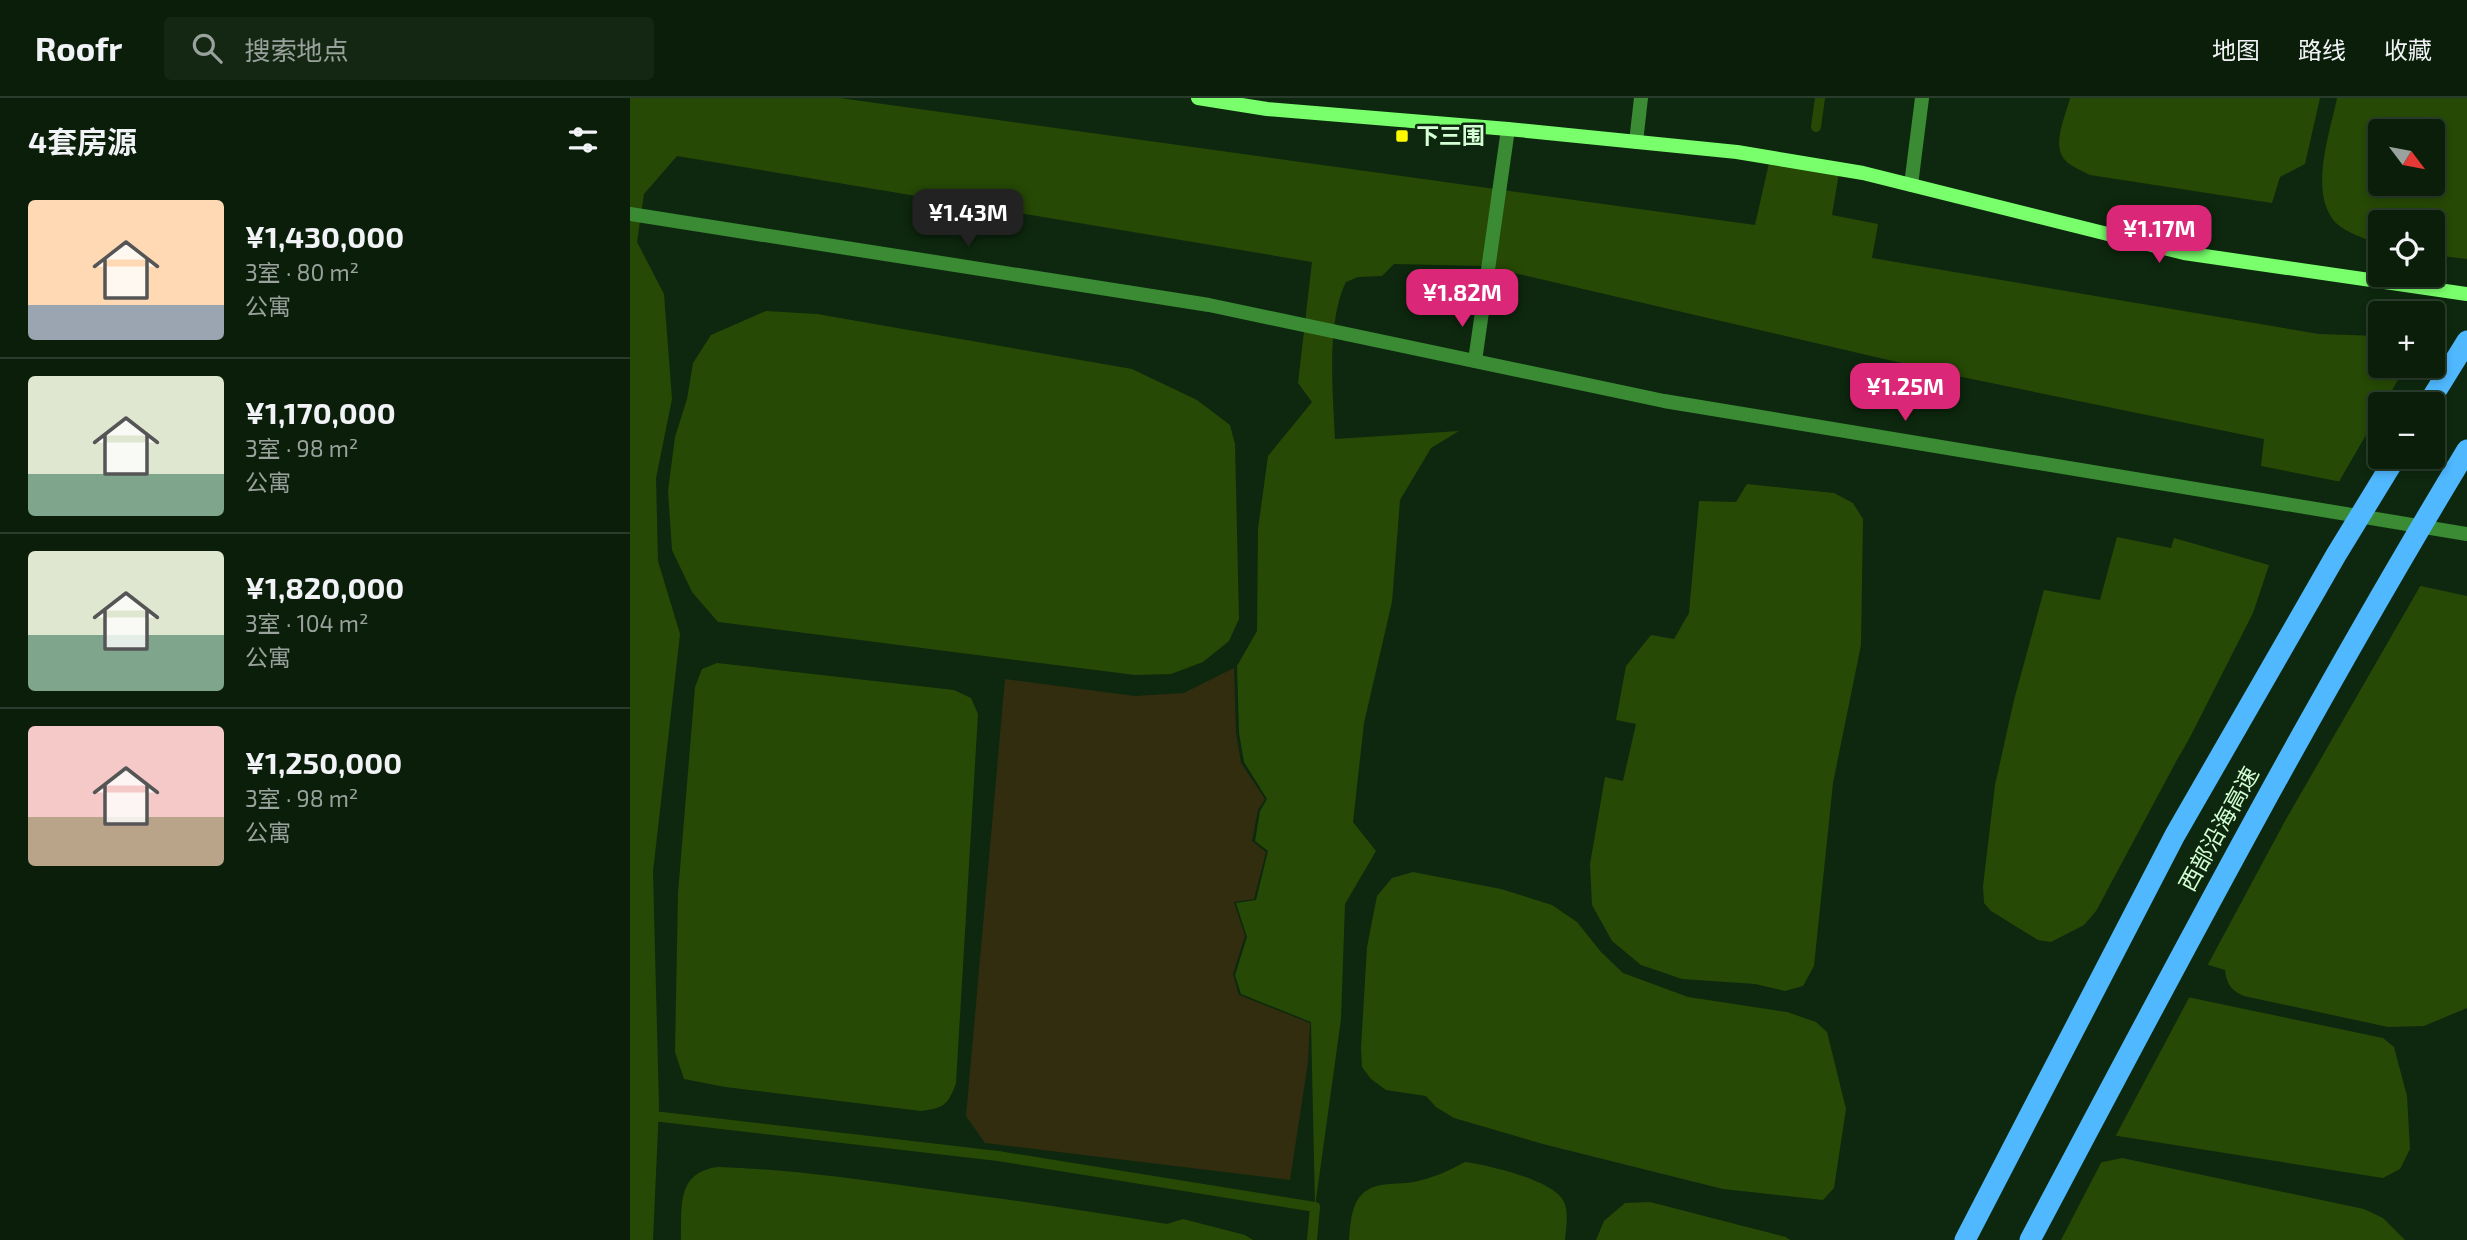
<!DOCTYPE html>
<html lang="zh">
<meta charset="utf-8">
<style>
body{margin:0;font-family:"Exo 2","Noto Sans SC",sans-serif;background:#132713;color:#f1f3f6;height:100vh;display:flex;flex-direction:column;font-size:26px;white-space:nowrap}
*{box-sizing:border-box;margin:0}
p{font-size:23px;color:#99a29c}
.icon{flex:none;width:38px;height:38px;fill:none;stroke:currentColor;stroke-width:2;stroke-linecap:round;stroke-linejoin:round}
.map{position:relative;flex:1;overflow:hidden}
.side{display:flex;flex-direction:column;background:#0a1e0a;width:630px}
.side>*{flex:none}
.needle{width:46px;rotate:122deg}
.buttons{position:absolute;left:1738px;top:21px;display:grid;gap:14px}
.buttons a{display:grid;place-items:center;width:77px;height:77px;border-radius:7px;background:#0a1e0a;box-shadow:0 4px 10px #0003,0 0 0 2px #2a3c2b;font-size:35px}
.price{position:absolute;translate:-50% -60px;padding:0 16px;border-radius:14px;background:#db2777;color:#fff;font-size:23px;line-height:46px;filter:drop-shadow(0 2px 4px #0008)}
.price::after{content:'';position:absolute;left:50%;top:42px;width:21px;height:16px;margin-left:-10px;background:inherit;clip-path:polygon(0 0,100% 0,50% 100%)}
.price.on{background:#222;color:#fff}
ul{padding:0;list-style:none}
li{display:flex;align-items:center;gap:21px;height:175px;padding:0 28px}
li+li{border-top:2px solid #2a3c2b}
li span{display:grid;place-items:center;flex:none;width:196px;height:140px;border-radius:7px;color:#555}
li>.icon{margin-inline-start:auto}
span .icon{width:84px;height:84px;fill:#fffc;stroke-width:1}
li b{font-size:30px}
h2{display:flex;justify-content:space-between;align-items:center;height:84px;padding:0 28px;font-size:30px}
header{display:flex;align-items:center;gap:42px;box-sizing:border-box;height:98px;padding:0 35px;background:#0a1e0a;border-bottom:2px solid #2a3c2b}
header strong{font-size:33px}
nav{display:flex;gap:38px;margin-inline-start:auto;font-size:24px}
.search{width:490px;height:63px;background:#132713;display:flex;align-items:center;gap:18px;box-sizing:border-box;padding:0 24px;border-radius:7px;color:#99a29c;font-size:26px}
main{display:flex;flex:1;min-height:0}
.map>svg:first-child{display:block}
</style>
<header>
<strong>Roofr</strong>
<div class="search"><svg class="icon" aria-label="search" viewBox="0 0 24 24"><circle cx="10" cy="10" r="6"/><path d="M15 15l6 6"/></svg>搜索地点</div>
<nav><a>地图</a><a>路线</a><a>收藏</a></nav>
</header>
<main>
<section class="side">
<h2>4套房源<svg class="icon" aria-label="filters" viewBox="0 0 24 24"><path d="M4 7h16M4 17h16"/><circle cx="9" cy="7" r="2"/><circle cx="15" cy="17" r="2"/></svg></h2>
<ul>
<li><span style="background:linear-gradient(#ffd9b3 75%,#9aa5b1 0)"><svg class="icon" aria-label="home" viewBox="0 0 24 24"><path d="M3 11l9-7 9 7M6 9v11h12V9"/></svg></span><div><b>¥1,430,000</b><p>3室 · 80 m²</p><p>公寓</p></div></li>
<li><span style="background:linear-gradient(#dfe7d0 70%,#7fa58c 0)"><svg class="icon" aria-label="home" viewBox="0 0 24 24"><path d="M3 11l9-7 9 7M6 9v11h12V9"/></svg></span><div><b>¥1,170,000</b><p>3室 · 98 m²</p><p>公寓</p></div></li>
<li><span style="background:linear-gradient(#dfe7d0 60%,#7fa58c 0)"><svg class="icon" aria-label="home" viewBox="0 0 24 24"><path d="M3 11l9-7 9 7M6 9v11h12V9"/></svg></span><div><b>¥1,820,000</b><p>3室 · 104 m²</p><p>公寓</p></div></li>
<li><span style="background:linear-gradient(#f6c9c9 65%,#b9a48a 0)"><svg class="icon" aria-label="home" viewBox="0 0 24 24"><path d="M3 11l9-7 9 7M6 9v11h12V9"/></svg></span><div><b>¥1,250,000</b><p>3室 · 98 m²</p><p>公寓</p></div></li>
</ul>
</section>
<div class="map">
<svg width="1837" height="1142" viewBox="0 0 1837 1142">
<rect width="100%" height="100%" fill="#0d280e"/>
<polygon fill="#322d0f" points="604,570 606,634 611,665 635,701 628,712 622,743 636,754 624,801 604,804 615,838 603,876 609,897 680,925 678,964 660,1082 355,1045 336,1018 375,581 505,598 554,595"/>
<g fill="#264905" fill-rule="evenodd">
<path d="M0,0H210L1125,127L1139,65L1209,75L1202,117L1248,126L1242,160L1689,236L1750,238V268H1802L1822,406L1631,368L1634,341L1327,278L854,168L764,166L752,178L728,179L716,184C696,224 703,297 705,341L829,333L801,350L770,402L762,504L734,625L723,724L746,753L715,806L711,921L685,1109L681,924L611,896L605,877L617,839L606,805L626,802L638,753L625,743L630,713L637,701L614,664L609,635L607,568L627,533L628,431L638,358L682,304L668,285L682,164L47,58L14,96L7,144L34,196L42,301L26,380L28,463L50,536L23,774L29,1009L23,1142H0ZM1750,306H1802V359H1750Z"/>
<path d="M1440,0H1690L1675,66L1650,79L1642,105L1460,77C1452,73 1440,68 1435,62C1421,47 1436,17 1440,0Z"/>
<path d="M1707,0H1837V161L1803,157L1802,124H1750V147C1737,141 1716,135 1706,125C1678,96 1700,35 1707,0ZM1750,33H1802V86H1750Z"/>
<polygon points="136,213 187,216 502,271 567,302 600,327 605,346 609,521 599,543 573,564 541,576 505,577 88,524 62,494 42,452 38,393 45,339 57,301 63,265 81,237"/>
<polygon points="1117,386 1204,395 1223,405 1233,421 1231,547 1203,685 1184,868 1173,888 1155,893 1125,886 1052,881 1011,867 982,843 962,807 960,766 975,679 993,683 1006,626 986,622 996,568 1021,537 1044,541 1059,515 1069,403 1106,404"/>
<polygon points="1487,439 1541,450 1544,440 1639,467 1623,515 1480,797 1454,827 1421,844 1408,842 1361,813 1354,805 1353,788 1365,687 1384,602 1414,492 1470,502"/>
<path d="M1777,485L1837,498V910L1794,928L1758,929L1614,898C1601,892 1597,887 1595,872L1562,862Z"/>
<path d="M87,565L324,592L341,600L348,616L326,985C318,1007 314,1010 291,1013L95,989L54,981L45,954L48,795L65,589L72,571Z"/>
<polygon points="783,774 871,791 922,807 947,824 971,854 993,875 1058,899 1157,914 1186,924 1197,934 1216,1011 1204,1090 1193,1102 1093,1091 913,1046 824,1020 806,1009 796,998 756,992 741,981 732,969 731,950 737,849 747,798 762,780"/>
<polygon points="1543,896 1753,940 1764,949 1777,998 1780,1051 1770,1071 1753,1080 1469,1035"/>
<polygon points="1492,1060 1734,1111 1753,1120 1775,1142 1426,1142 1468,1065"/>
<path d="M835,1064C857,1067 925,1082 934,1104C939,1114 936,1131 935,1142H719C721,1118 722,1092 751,1087C762,1085 773,1086 784,1084C802,1080 819,1073 835,1064Z"/>
<path d="M88,1069C154,1071 219,1080 284,1089C369,1100 453,1112 537,1126L553,1121L615,1137L623,1142H51C52,1109 46,1074 88,1069Z"/>
<polygon points="1020,1104 1156,1139 1160,1142 966,1142 974,1123 995,1105"/>
</g>
<g fill="#0d280e">
<polygon points="1802,236 1837,237 1837,375 1824,409 1707,387 1750,313 1750,359 1802,359 1802,306 1754,306 1776,268 1802,268"/>
<polygon points="1777,482 1792,485 1655,723 1576,870 1560,865 1559,860 1774,484"/>
<polygon points="1595,580 1483,798 1457,830 1548,660"/>
<polygon points="1543,892 1561,896 1484,1041 1467,1038 1466,1036"/>
<polygon points="1473,1061 1431,1142 1422,1142 1465,1063"/>
</g>
<g fill="none" stroke-linecap="round" stroke-linejoin="round">
<g stroke="#264905" stroke-width="10">
<polyline points="1186,29 1190,0"/>
<polyline points="23,1018 368,1058 685,1109 682,1142"/>
</g>
<g stroke="#3a8b33" stroke-width="14">
<polyline points="1006,44 1011,0"/>
<polyline points="1281,87 1292,0"/>
<polyline points="0,116 579,207 1034,303 1837,436"/>
<polyline points="845,263 878,31"/>
</g>
<polyline stroke="#79ff6b" stroke-width="14" points="568,0 637,11 878,31 1107,54 1233,75 1554,155 1837,196"/>
<polyline stroke="#4fb8ff" stroke-width="21" points="1798,306 1837,243"/>
<g stroke="#4fb8ff" stroke-width="21">
<polyline points="1335,1142 1545,737 1706,457 1766,359"/>
<path d="M1400,1142C1541,876 1681,609 1837,352"/>
</g>
</g>
<rect fill="#fffa00" stroke="#0d280e" stroke-width="2.5" x="765" y="31" width="14" height="14" rx="3.5"/>
<g text-anchor="middle" stroke-width="5" stroke-linejoin="round" paint-order="stroke">
<g font-size="23" font-weight="bold" fill="#d4ffd4" stroke="#0d280e" text-anchor="start">
<text x="786" y="46">下三围</text>
</g>
<g font-size="23" fill="#d4ffd4" stroke="#0d280e">
<text transform="translate(1589 731) rotate(-61)" y="8">西部沿海高速</text>
</g>
</g>
</svg>
<div class="buttons">
<a><svg class="needle" viewBox="-14 -14 28 28"><path d="M0-13l5 13h-10z" fill="#e53935"/><path d="M0 13l5-13h-10z" fill="#99a29c"/></svg></a>
<a><svg class="icon" aria-label="locate" viewBox="0 0 24 24"><circle cx="12" cy="12" r="6"/><path d="M12 2v4M12 18v4M2 12h4M18 12h4"/></svg></a>
<a>+</a>
<a>−</a>
</div>
<b class="price on" style="left:338px;top:151px">¥1.43M</b>
<b class="price" style="left:1529px;top:167px">¥1.17M</b>
<b class="price" style="left:832px;top:231px">¥1.82M</b>
<b class="price" style="left:1275px;top:325px">¥1.25M</b>
</div>
</main>
